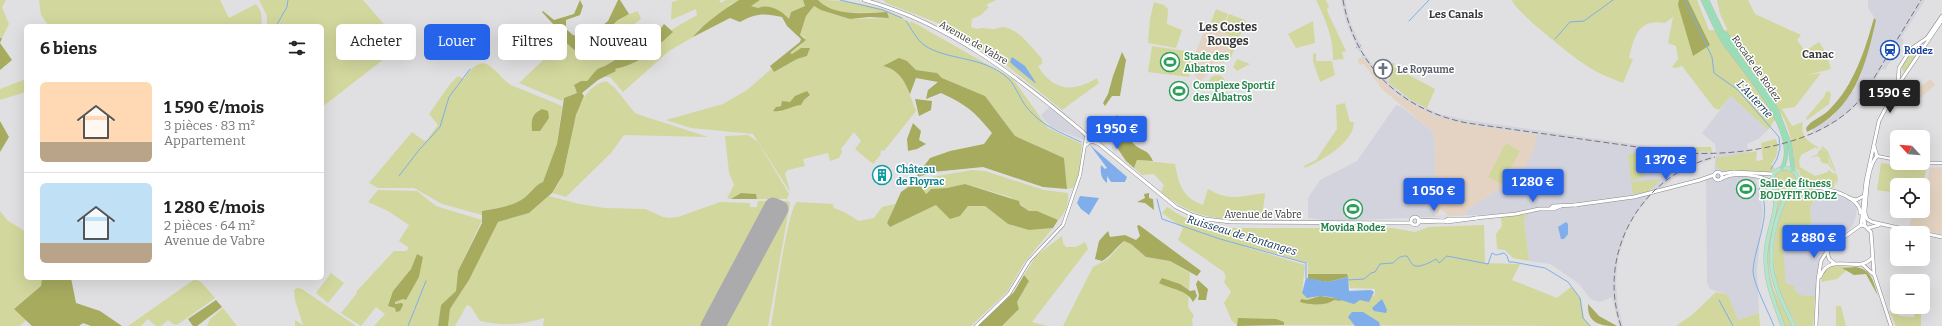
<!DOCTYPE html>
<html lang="fr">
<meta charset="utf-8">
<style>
body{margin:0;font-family:Bitter,serif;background:#f2f2f2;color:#222;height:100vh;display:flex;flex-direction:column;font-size:15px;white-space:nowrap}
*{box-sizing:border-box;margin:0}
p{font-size:13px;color:#767676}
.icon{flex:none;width:22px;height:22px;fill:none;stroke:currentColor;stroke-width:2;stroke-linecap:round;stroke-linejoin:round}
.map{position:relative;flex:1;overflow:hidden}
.details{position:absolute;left:24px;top:24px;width:300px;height:256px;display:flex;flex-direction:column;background:#fff;border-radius:6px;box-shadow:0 4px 16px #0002}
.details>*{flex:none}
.guide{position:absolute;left:336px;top:24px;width:380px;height:36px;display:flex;gap:8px}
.needle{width:26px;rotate:296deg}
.buttons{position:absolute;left:1890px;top:130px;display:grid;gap:8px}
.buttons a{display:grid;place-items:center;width:40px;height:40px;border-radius:6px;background:#fff;box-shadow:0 4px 16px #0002;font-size:20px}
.price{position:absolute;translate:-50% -34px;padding:0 9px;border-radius:4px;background:#2563eb;color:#fff;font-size:13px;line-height:26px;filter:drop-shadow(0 1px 2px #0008)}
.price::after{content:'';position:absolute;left:50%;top:24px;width:12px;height:9px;margin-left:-6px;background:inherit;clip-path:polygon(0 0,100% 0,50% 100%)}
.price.current{background:#222;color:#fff}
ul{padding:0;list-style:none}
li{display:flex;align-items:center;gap:12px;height:100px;padding:0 16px}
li+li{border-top:1px solid #e0e0e0}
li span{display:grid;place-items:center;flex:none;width:112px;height:80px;border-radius:6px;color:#555}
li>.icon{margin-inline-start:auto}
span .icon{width:48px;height:48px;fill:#fffc;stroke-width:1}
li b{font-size:17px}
h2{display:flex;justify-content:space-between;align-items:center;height:48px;padding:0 16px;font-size:17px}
.chip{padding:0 14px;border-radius:6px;background:#fff;box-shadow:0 4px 16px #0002;font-size:14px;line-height:36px}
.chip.current{background:#2563eb;color:#fff}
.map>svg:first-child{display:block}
</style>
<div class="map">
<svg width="1942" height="326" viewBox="0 0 1942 326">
<rect width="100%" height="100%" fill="#e0e0e2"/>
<g fill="#d2d3dd">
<polygon points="1341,0 1345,0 1350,22 1363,50 1359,52 1346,22"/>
<polygon points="1868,0 1925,0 1901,38 1904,40 1895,59 1893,58 1885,70 1882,69 1859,104 1836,122 1814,134 1812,129 1832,117 1854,90 1861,75 1876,20 1868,8"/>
<polygon points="1364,53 1378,72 1398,91 1411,100 1439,114 1467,120 1674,150 1712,152 1713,159 1684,171 1659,189 1654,191 1651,189 1645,196 1651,195 1636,214 1627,230 1618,258 1616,282 1618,307 1623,326 1619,326 1612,297 1600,302 1590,299 1580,285 1571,278 1550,264 1529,261 1524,219 1527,213 1330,221 1308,218 1308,198 1320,180 1357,161 1396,105 1402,107 1433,132 1435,148 1435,216 1464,215 1468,209 1519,176 1534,149 1537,135 1470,125 1444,120 1412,106 1387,86 1362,57 1361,55"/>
<polygon points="1731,96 1768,130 1758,139 1747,144 1763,208 1757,271 1759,313 1738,320 1728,295 1710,289 1707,283 1706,180 1714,172 1716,152 1715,144 1702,133"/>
<polygon points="1050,106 1080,131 1084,135 1084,140 1053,128 1045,121 1041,115"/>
<polygon points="1831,193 1848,200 1857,207 1855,220 1851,228 1833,241 1821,259 1815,296 1800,295 1786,285 1783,247 1786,231 1812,229 1810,207 1813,202"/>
</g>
<g fill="#e4d3c2">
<polygon points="1208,22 1226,29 1224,33 1235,38 1230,53 1224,63 1213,63 1215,67 1200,82 1193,73 1197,49"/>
<polygon points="1362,57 1387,86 1398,96 1434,116 1470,125 1537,135 1534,149 1526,166 1519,176 1468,209 1464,215 1449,216 1441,209 1435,216 1435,148 1433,132 1382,89 1364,64 1359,65 1358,59"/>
<polygon points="1931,79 1935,85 1910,107 1909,95"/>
<polygon points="1942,167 1942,234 1925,231 1927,228 1925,227 1909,228 1912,215 1906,211 1923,211 1923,200 1925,199 1930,168"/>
</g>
<g fill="#d2d79d" fill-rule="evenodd">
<polygon points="0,0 6,0 2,7 9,24 2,38 0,38"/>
<polygon points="39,0 220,0 229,18 256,4 261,12 262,26 49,26 41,15"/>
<polygon points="259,0 363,0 402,45 322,107 322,26 267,26 267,16"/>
<path d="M679,0H719L721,3L726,0H739L730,4L727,9L699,29L693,37L669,51L623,92L610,77H605L615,71V69C641,63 653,50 672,32L671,30L697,15L696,9L671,20L672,2Z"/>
<polygon points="760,0 803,0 805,6 791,12 789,20 786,15 750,6"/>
<path d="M818,0C848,0 886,5 910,23L911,21L1013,79L1048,128L1082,144C1080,159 1081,176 1073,188L1067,189L1064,158L1015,136L985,96L942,78L936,73L916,70L907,61L892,68L903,77L916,111L884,151L882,150L880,152L881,154L873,164L855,149L861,141L854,132L841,149L842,152L839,158L830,161L828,153L803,159L805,166L788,170L785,173L790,192L753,134L691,128L666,120L723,104L747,90L771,69L774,72L797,59L807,56L810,48L792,54L790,53L801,45L805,37L800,35L806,16L815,5L850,19L889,18L887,12C866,12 834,17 818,0ZM807,92L810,96L804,100L801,105L791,106L779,112L776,107L790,102Z"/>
<path d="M883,0H996L986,5L989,7L981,15L972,19L971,27L977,29C984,27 986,29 992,29C996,29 1000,27 1004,27C1020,30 1032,48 1042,59V64L1038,66C1053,91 1073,93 1097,78L1099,83L1062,110L994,55L965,41L946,26L886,3Z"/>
<path d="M1316,0H1326L1329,7L1327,9L1328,13L1346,51L1342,52L1344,59L1333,60C1334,39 1325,18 1316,0Z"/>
<path d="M1512,0H1697L1709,30H1729L1727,29L1720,14L1717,0H1748L1755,14L1801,35L1797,40L1805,51L1819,42C1825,50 1828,58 1831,69L1807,75L1821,73L1795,107L1782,109L1792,126L1803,122C1800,136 1808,142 1818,147L1817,150L1816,147L1801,155L1799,161L1800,167L1815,176L1828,172V170L1833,173L1835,176L1834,173H1836L1838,179L1836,186V179L1834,188L1819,186L1802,179L1798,169L1797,171C1793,164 1794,156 1793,149C1791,137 1787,122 1780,112L1768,130L1731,96L1719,110L1714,108L1682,66L1676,68L1672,67L1678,59L1676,46L1668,43L1673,17L1665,23C1638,18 1634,37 1629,58L1633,59L1623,83C1613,79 1602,75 1592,69C1579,62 1513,10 1512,0Z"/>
<polygon points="1154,2 1164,5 1168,9 1167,24 1182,30 1176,48 1148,43 1150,19"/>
<polygon points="1216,9 1228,14 1223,27 1211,22"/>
<path d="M638,11L641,19L623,33L634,47L605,66L600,67L587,81H581L574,86L577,93L564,98L562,101L519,83L556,48V43L561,38L580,54C597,38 615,17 638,11Z"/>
<polygon points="1229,14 1245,20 1246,22 1230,59 1228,57 1235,38 1224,33 1226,28 1224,27"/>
<polygon points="1313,21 1315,43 1296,48 1288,34"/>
<polygon points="1152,46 1192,52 1189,77 1148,72"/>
<polygon points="1915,48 1919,52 1905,72 1903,71 1901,67"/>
<polygon points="1316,53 1316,61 1332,61 1335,75 1320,82 1313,61 1313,54"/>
<polygon points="1237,59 1250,64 1237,71 1233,67"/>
<path d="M484,63C496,67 502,81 513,86C530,93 546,99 562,106L557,144L543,182C535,185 531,193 524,198C512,207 497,208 482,211V215L442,204L414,188H378L369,183L412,132L424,141L427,140L438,125L429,114L450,84L458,76L464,79C470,70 473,65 484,63Z"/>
<polygon points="1392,63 1394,63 1394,67 1435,89 1427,108 1411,100 1388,82 1391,74"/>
<circle cx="1217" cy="83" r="8"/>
<polygon points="26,79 26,92 0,100 0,89"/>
<path d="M606,81L614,87L635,113L640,115L708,137L624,135L611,153L566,197L552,193C556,187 561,181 563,174C572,147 571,89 606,81Z"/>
<polygon points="1187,88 1189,95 1174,97 1173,90"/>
<polygon points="1829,91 1831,94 1829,104 1807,120 1806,118 1824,97 1826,92"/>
<path d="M1345,103L1350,122H1354C1353,144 1322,160 1305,168L1304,166L1316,160L1337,129L1336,105Z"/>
<polygon points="748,135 758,142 789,194 787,199 757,199 756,194 741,193 731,199 727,198 734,185 729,173 725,136"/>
<path d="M1776,139C1779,148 1778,157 1771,164L1775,169L1770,173L1724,171L1716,167V158L1757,151L1756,161L1763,160L1761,143Z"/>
<polygon points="1506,143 1520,151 1502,184 1488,177"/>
<polygon points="1822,146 1828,151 1836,172 1834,171 1827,153 1830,164 1826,162 1831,165 1833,171 1828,164 1822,163 1820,160 1821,159 1818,156 1809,158 1817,155 1809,158 1818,154 1818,152 1820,148 1819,152 1821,149 1827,153 1821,148"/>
<polygon points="1677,147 1711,147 1712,152 1674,150"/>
<polygon points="1640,153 1645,175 1639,179 1631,180 1628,154"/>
<path d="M1137,160L1175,164C1179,185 1182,197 1203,205L1208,189C1230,202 1241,196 1265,193L1262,219C1218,220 1196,220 1161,192L1164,185L1154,174L1142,175L1134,168Z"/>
<polygon points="1881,163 1926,170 1923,188 1923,185 1897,185 1897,193 1877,190"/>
<circle cx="1785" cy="181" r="11"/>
<path d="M972,170L985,171L1044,190L1068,193C1069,203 1066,213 1058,220L1037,211H1029L1010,197L965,184L947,188L931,189L925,194L919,184L917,185L920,179Z"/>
<polygon points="1661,179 1648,192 1633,194 1631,182"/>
<path d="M1806,188L1831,193L1813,202L1810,207L1812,229L1786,231L1783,247L1786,284L1795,286L1794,290L1800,295L1815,296L1813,326H1797C1791,313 1781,298 1777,284C1770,256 1775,225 1787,199Z"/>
<path d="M378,190L417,191L436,206L482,220L458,271L456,291L441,305L438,326H374L385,314L376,307L361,326L341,313L357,293L356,292L394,251H406L409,248L399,241L409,225L388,211L368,202ZM417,254L423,257L419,277L406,300L403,299L395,302L399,311L395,308L393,291L411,269Z"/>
<path d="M549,196L579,204L605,208L645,209L663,217L669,218L678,217L720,202L750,203V207H757L758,201H788L790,203L768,326H543L544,318C524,325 501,326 480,321L471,307L467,305L455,326H448L450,309L469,280L498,222L529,213Z"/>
<path d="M1778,197L1783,199C1773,227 1763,257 1773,287C1778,301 1786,313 1793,326H1785C1773,296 1764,269 1769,236C1771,223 1779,211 1778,197Z"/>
<path d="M797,202L833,204L834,208L844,212L859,221L874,218L882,207L895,204L887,223L890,227L936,205L960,216L968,206H985L1008,224L1029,230L1053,228L1024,263L1007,292L971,326H771C774,309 788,207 797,202Z"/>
<path d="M1167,207C1187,221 1204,226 1228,228H1392L1415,232L1429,227L1484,225L1485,263L1520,264L1512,280L1557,298L1571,287L1581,299L1584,318L1591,326L1237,325L1232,321L1224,303L1231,292L1224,282L1226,277L1224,272L1178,240L1183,228L1162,213ZM1242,246L1266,251L1308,263V274H1347L1350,288L1375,289V295L1360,300L1320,296L1311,298L1302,293L1305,265Z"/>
<polygon points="0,211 7,220 26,232 26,278 42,278 41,286 14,309 26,320 20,326 0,326"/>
<polygon points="1528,214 1524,219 1529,261 1513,258 1505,250 1497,249 1496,234 1502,226 1501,217"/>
<polygon points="1062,236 1063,243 1066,247 1076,247 1085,242 1088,249 1032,322 1048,326 1002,326 1019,309 1017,302 1029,281 1024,275 1036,256"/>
<polygon points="1124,241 1131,244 1146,257 1170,261 1190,273 1188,307 1194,316 1192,319 1193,326 1063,326 1093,267 1108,259"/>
<polygon points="1833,266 1850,267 1837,279 1821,282 1824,271"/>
<polygon points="331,273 344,283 328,303 316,293"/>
<polygon points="195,279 201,282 215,298 177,325 173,324 168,320 161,326 156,326 148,319 141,326 128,326"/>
<polygon points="297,288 302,289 356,326 295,326 295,320 303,325 295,300 294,290"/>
<polygon points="1716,292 1728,295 1738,320 1759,313 1760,326 1676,326 1692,315"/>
<polygon points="1836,306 1841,306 1846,326 1836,326"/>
<polygon points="1928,306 1928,309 1921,310 1921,326 1896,326 1890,312 1891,309 1900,309 1899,316 1914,317 1915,307"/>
<polygon points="223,308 237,326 207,326 210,319"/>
</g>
<g fill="#a6ab5e">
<polygon points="580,0 583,6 580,15 566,20 566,29 573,35 587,38 608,21 618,0 620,0 629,14 618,20 580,55 561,38 555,38 553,24 542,12 543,11 554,20 574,14"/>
<path d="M739,0H760L751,6L758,8C768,3 783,11 789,19L791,12L805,6L803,0H818C834,17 866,13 887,12L889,18L869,17L850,19L821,10L814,6L806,16L800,35L806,40L790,53L792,54L801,48H810L807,56L797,59L774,72L770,66L800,42L801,39L787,26L782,17C764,13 756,13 740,22L730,18L693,37C703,24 726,8 739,0Z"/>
<polygon points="1679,0 1688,0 1710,45 1693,56 1678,5"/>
<path d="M1874,18L1876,20C1865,68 1855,109 1807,132L1806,128C1812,119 1823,117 1830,109C1854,85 1865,50 1874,18Z"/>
<path d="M664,24L673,32C653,50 642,63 615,69L616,71L598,80L582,93L584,96L576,115L563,175L552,193L529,213L498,222L469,280L450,309L448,326H438L441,305L456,291L458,271L482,223V211C496,208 512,207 524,198C531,193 535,185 543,182L557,144L564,98L577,93L574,85L581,81H587C594,74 595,68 605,66L656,35Z"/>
<polygon points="0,38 2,38 0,43 12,60 0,70"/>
<polygon points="1122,52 1126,60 1120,96 1112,96 1105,106 1103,103 1108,94 1113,76"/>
<path d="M899,58L907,61L916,70L937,73L942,78L985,96L1015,136L1064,158L1067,189L1043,187L983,167L933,172L915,178L930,158L950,151L984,144L992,133C974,111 967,105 941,93L926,99L928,90L938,82L916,78L910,94C904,80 899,70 883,66Z"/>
<path d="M807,91L810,95L804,100L801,105C791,106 782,113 773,111L776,107L781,106L782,101L790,102L795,96Z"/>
<polygon points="915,99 932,101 931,110 919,116"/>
<path d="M542,109L548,111L549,118L540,131H532C531,119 532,114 542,109Z"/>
<path d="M1117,115C1125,125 1125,137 1135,145C1143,152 1148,149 1153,161L1137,160L1134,168L1126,161L1100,122L1106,120L1111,121Z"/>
<polygon points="0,121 9,137 0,152"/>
<polygon points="913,123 921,131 919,140 926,144 917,149 908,151 907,139"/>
<polygon points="915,182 915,185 919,184 926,194 931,189 947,188 965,184 1019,201 1020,205 1029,211 1037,211 1058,220 1053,228 1029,230 1008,224 985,206 968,206 960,216 950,219 936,205 890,227 887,223 901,192"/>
<polygon points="741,193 756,194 757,199 731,199"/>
<polygon points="1149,193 1149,198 1153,199 1154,210 1145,203 1137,202 1145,198 1144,194"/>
<path d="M1139,225L1201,271L1197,276L1170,261L1146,257L1131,244L1124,241C1116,247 1111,256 1102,261L1095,259L1099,241L1108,231L1110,237L1125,235L1136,240L1140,236L1137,226Z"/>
<polygon points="417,254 423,257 419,277 406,300 403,299 395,302 395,304 402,303 403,305 400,311 396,312 395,308 388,306 393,291 411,269"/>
<path d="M1856,267C1872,270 1873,281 1878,296L1866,274L1854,275L1842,268Z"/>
<polygon points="1308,274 1347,274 1348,277 1328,282 1308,279"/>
<polygon points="1024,275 1029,281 1017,302 1019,309 1002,326 978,326 1014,292"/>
<polygon points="42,278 71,278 76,303 100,311 122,326 91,326 83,323 79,326 32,326 14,309 41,286"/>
<path d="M1162,278L1180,284L1190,291L1195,290L1197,296L1193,302C1188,290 1170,289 1159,283Z"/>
<polygon points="1198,280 1208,289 1206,300 1198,300 1199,295 1196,284"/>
<path d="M1320,296L1339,299L1342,301L1334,300C1326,306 1310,305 1300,302L1301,299L1307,300Z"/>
<polygon points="216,300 222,307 197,326 193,326 188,319"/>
<path d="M1588,304L1599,316L1617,326C1601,326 1587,324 1588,304Z"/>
<polygon points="1238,318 1276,319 1284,322 1284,325 1237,326"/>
</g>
<g fill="#7faeea">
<polygon points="1012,57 1025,66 1036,83 1035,83 1013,65 1010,62"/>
<path d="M1090,145L1127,177L1125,182H1111L1107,176V183C1101,179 1100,171 1101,165L1105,169L1107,168Z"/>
<polygon points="1080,196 1099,198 1089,215 1081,209 1077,203"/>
<polygon points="1566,222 1568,224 1568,234 1564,239 1561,239 1558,227"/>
<polygon points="1348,277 1349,291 1371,290 1374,292 1369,302 1360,300 1354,304 1331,297 1320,296 1307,298 1302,293 1306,278 1328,282"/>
<polygon points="1382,299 1387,310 1386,313 1374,311 1372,308"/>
<polygon points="1352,312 1363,312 1379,322 1380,326 1355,326 1348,317"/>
</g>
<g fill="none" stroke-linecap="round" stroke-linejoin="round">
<g stroke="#7faeea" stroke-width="1">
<polyline points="840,0 883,10 902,18"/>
<polyline points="1685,0 1712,57 1714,73 1738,90 1779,137 1780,148 1777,159 1771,169"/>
<path d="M906,21C911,28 917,40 924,45C946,60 978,56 1003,74C1016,83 1018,97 1028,109C1044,127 1060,132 1081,142"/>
<polyline points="1409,21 1429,0"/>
<polyline points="276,26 287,7 288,0"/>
<polyline points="1555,39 1570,22 1584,21 1613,0"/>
<polyline points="1360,46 1361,45"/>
<polyline points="1356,48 1357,47"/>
<polyline points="399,176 419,150 440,127 449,97 470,69"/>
<path d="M1760,185L1759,190C1774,210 1754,247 1753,271C1753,283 1769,313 1774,326"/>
<polyline points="1157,199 1162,219 1220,239 1306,263 1306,278"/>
<path d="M1347,280L1364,279L1371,273L1375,272L1380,264L1393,263C1398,258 1400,256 1407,256C1409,259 1411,263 1413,265C1418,269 1431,262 1436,259L1439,263L1447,256L1488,264L1492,253L1496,255L1504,253L1507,256L1509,262H1513L1545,268L1568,282L1580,298L1583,318L1590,326"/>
<polyline points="1719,300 1733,326"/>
<polyline points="408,326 426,281"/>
</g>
<polyline stroke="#ababad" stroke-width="17" points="709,326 773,206 780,209 717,326"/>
<g stroke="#878789" stroke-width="3.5">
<g id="tertiary">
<polyline points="1085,146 1090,142"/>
<polyline points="1877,156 1897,160"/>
<polyline points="1915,163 1942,163"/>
<polyline points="976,326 1009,294 1029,261 1063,225 1080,175 1086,138"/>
</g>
</g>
<g stroke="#878789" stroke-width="4">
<g id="secondary">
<path d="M864,0C947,22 1018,77 1083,132L1087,136"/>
<polyline points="1898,85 1899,68 1911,49 1927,38 1942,16"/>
<circle cx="1091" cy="138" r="4"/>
<polyline points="1092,141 1099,144 1176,207 1192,215 1205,219 1231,222 1411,223"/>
<circle cx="1718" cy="176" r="4"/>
<polyline points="1721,174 1733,172 1774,174"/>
<path d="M1721,179C1734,171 1760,175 1772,182"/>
<polyline points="1799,180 1811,185"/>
<path d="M1796,189C1810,182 1862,194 1860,213"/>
<polyline points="1849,198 1856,200 1864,196"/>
<polyline points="1575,205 1634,197 1700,180 1714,175"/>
<polyline points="1551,208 1553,206 1576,205"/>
<polyline points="1865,213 1867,219 1872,222 1922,233"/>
<circle cx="1415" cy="221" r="4"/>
<polyline points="1476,218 1516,214 1539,209 1553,209 1561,206"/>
<polyline points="1418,220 1443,221"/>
<polyline points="1445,221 1448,219 1467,219"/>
<polyline points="1418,222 1444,221 1447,222 1477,218"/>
<polyline points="1861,225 1866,181 1879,121 1898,85 1942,20"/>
<path d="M1865,226L1864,219C1867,201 1865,170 1877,156L1874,146"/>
<polyline points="1868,228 1879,225"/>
<polyline points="1923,233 1942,237"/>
<polyline points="1827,251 1829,259 1834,263"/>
<polyline points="1863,265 1873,274"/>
<path d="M1820,277C1830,250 1857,275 1872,258"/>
<polyline points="1816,326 1818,280 1821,261 1829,248 1861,225 1865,226 1871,232 1874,274 1891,326"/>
</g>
</g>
<g stroke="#bbbbbc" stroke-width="4.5">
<g id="primary">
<circle cx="1785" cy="181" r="13"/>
<path d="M1774,188C1780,210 1767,230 1766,252C1764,279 1774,301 1783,326"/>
<path d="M1788,194C1782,203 1779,213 1776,223C1764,267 1775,287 1794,326"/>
</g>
</g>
<g stroke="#bbbbbc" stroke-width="4.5">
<g id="trunk">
<path d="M1703,0C1710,15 1716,30 1725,44C1744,70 1802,134 1782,168"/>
<polyline points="1707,0 1724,36 1768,96 1777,111 1790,145 1793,170"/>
<polyline points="1726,34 1736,49"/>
</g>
</g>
<use href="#tertiary" stroke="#fff" stroke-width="2.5"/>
<use href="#secondary" stroke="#fff" stroke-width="3"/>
<use href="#primary" stroke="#b2e6c8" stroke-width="3.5"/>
<use href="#trunk" stroke="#98deb6" stroke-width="3.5"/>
<g stroke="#767678" stroke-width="1" stroke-dasharray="6 3" stroke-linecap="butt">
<path d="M1343,0C1355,67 1402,110 1467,123L1673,152C1733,158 1827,147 1865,93L1921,0"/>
<path d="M1621,326C1596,254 1641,175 1715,157"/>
</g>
</g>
<defs>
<g id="station-ring" transform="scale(1)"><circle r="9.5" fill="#fff" stroke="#1a4fb4" stroke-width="1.5"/><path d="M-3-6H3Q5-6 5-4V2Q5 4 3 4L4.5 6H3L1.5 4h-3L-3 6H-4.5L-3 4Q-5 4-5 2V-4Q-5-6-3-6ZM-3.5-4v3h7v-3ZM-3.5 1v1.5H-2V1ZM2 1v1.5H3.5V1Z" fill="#1a4fb4"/></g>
<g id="stadium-ring" transform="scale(1)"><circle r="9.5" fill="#fff" stroke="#2e9e5b" stroke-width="1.5"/><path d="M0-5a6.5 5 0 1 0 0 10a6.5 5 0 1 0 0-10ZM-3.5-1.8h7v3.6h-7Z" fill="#2e9e5b"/></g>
<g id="church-ring" transform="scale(1)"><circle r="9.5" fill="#fff" stroke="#6b7280" stroke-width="1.5"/><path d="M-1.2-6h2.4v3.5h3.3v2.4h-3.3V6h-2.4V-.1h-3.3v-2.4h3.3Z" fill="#6b7280"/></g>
<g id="building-ring" transform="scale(1)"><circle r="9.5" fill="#fff" stroke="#0f9aa8" stroke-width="1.5"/><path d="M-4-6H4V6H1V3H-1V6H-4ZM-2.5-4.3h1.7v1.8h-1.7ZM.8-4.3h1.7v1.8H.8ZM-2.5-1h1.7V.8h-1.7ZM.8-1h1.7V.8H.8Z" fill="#0f9aa8"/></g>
</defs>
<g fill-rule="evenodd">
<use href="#station-ring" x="1890" y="50"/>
<use href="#stadium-ring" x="1170" y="62"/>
<use href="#church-ring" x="1383" y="69"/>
<use href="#stadium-ring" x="1179" y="91"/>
<use href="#building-ring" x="882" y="175"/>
<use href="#stadium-ring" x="1746" y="189"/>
<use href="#stadium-ring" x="1353" y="209"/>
</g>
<g text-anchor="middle" stroke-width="3" stroke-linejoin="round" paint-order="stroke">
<g font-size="10" fill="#373839" stroke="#fff">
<text transform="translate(974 42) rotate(30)" y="4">Avenue de Vabre</text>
<text transform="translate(1757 68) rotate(55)" y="4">Rocade de Rodez</text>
<text x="1263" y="218">Avenue de Vabre</text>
</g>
<g font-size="10" font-weight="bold" fill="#164399" stroke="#fff" text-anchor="start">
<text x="1904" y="54">Rodez</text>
</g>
<g font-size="10" font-weight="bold" fill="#27864d" stroke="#fff" text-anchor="start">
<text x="1184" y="60">Stade des<tspan x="1184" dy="12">Albatros</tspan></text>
<text x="1193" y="89">Complexe Sportif<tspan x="1193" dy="12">des Albatros</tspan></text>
<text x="1760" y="187">Salle de fitness<tspan x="1760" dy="12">BODYFIT RODEZ</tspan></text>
<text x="1353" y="231" text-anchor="middle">Movida Rodez</text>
</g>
<g font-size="10" font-weight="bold" fill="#5b616d" stroke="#fff" text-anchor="start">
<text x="1397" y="73">Le Royaume</text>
</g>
<g font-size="10" font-weight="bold" fill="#0d838f" stroke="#fff" text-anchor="start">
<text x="896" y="173">Château<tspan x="896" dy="12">de Floyrac</tspan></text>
</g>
<g font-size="11" font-weight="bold" fill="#373839" stroke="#fff">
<text x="1456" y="18">Les Canals</text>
<text x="1818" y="58">Canac</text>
</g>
<g font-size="11" font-style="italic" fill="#0d2d53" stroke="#fff">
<text transform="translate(1755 99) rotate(47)" y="4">L'Auterne</text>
<text transform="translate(1242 235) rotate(17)" y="4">Ruisseau de Fontanges</text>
</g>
<g font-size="12" font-weight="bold" fill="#373839" stroke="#fff">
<text x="1228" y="31">Les Costes<tspan x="1228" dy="14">Rouges</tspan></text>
</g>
</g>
</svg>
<div class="buttons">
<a><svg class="needle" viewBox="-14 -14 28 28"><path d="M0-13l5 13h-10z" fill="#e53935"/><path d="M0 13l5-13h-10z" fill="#767676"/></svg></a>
<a><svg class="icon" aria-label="locate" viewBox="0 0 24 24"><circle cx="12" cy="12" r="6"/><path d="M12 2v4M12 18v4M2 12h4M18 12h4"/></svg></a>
<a>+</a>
<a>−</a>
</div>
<b class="price current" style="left:1890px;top:114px">1 590 €</b>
<b class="price" style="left:1117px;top:150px">1 950 €</b>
<b class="price" style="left:1666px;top:181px">1 370 €</b>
<b class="price" style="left:1533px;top:203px">1 280 €</b>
<b class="price" style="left:1434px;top:212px">1 050 €</b>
<b class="price" style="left:1814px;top:259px">2 880 €</b>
<div class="guide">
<a class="chip">Acheter</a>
<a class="chip current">Louer</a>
<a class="chip">Filtres</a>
<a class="chip">Nouveau</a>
</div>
<section class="details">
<h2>6 biens<svg class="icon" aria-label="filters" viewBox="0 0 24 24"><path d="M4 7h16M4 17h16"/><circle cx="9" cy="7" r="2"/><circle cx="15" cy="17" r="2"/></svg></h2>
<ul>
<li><span style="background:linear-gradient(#ffd9b3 75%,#b9a48a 0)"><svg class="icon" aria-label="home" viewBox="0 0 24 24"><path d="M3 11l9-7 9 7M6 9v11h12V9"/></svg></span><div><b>1 590 €/mois</b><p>3 pièces · 83 m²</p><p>Appartement</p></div></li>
<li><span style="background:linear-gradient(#bfe0f5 75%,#b9a48a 0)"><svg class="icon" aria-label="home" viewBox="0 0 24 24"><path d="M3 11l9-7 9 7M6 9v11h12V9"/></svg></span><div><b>1 280 €/mois</b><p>2 pièces · 64 m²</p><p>Avenue de Vabre</p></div></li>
</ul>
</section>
</div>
